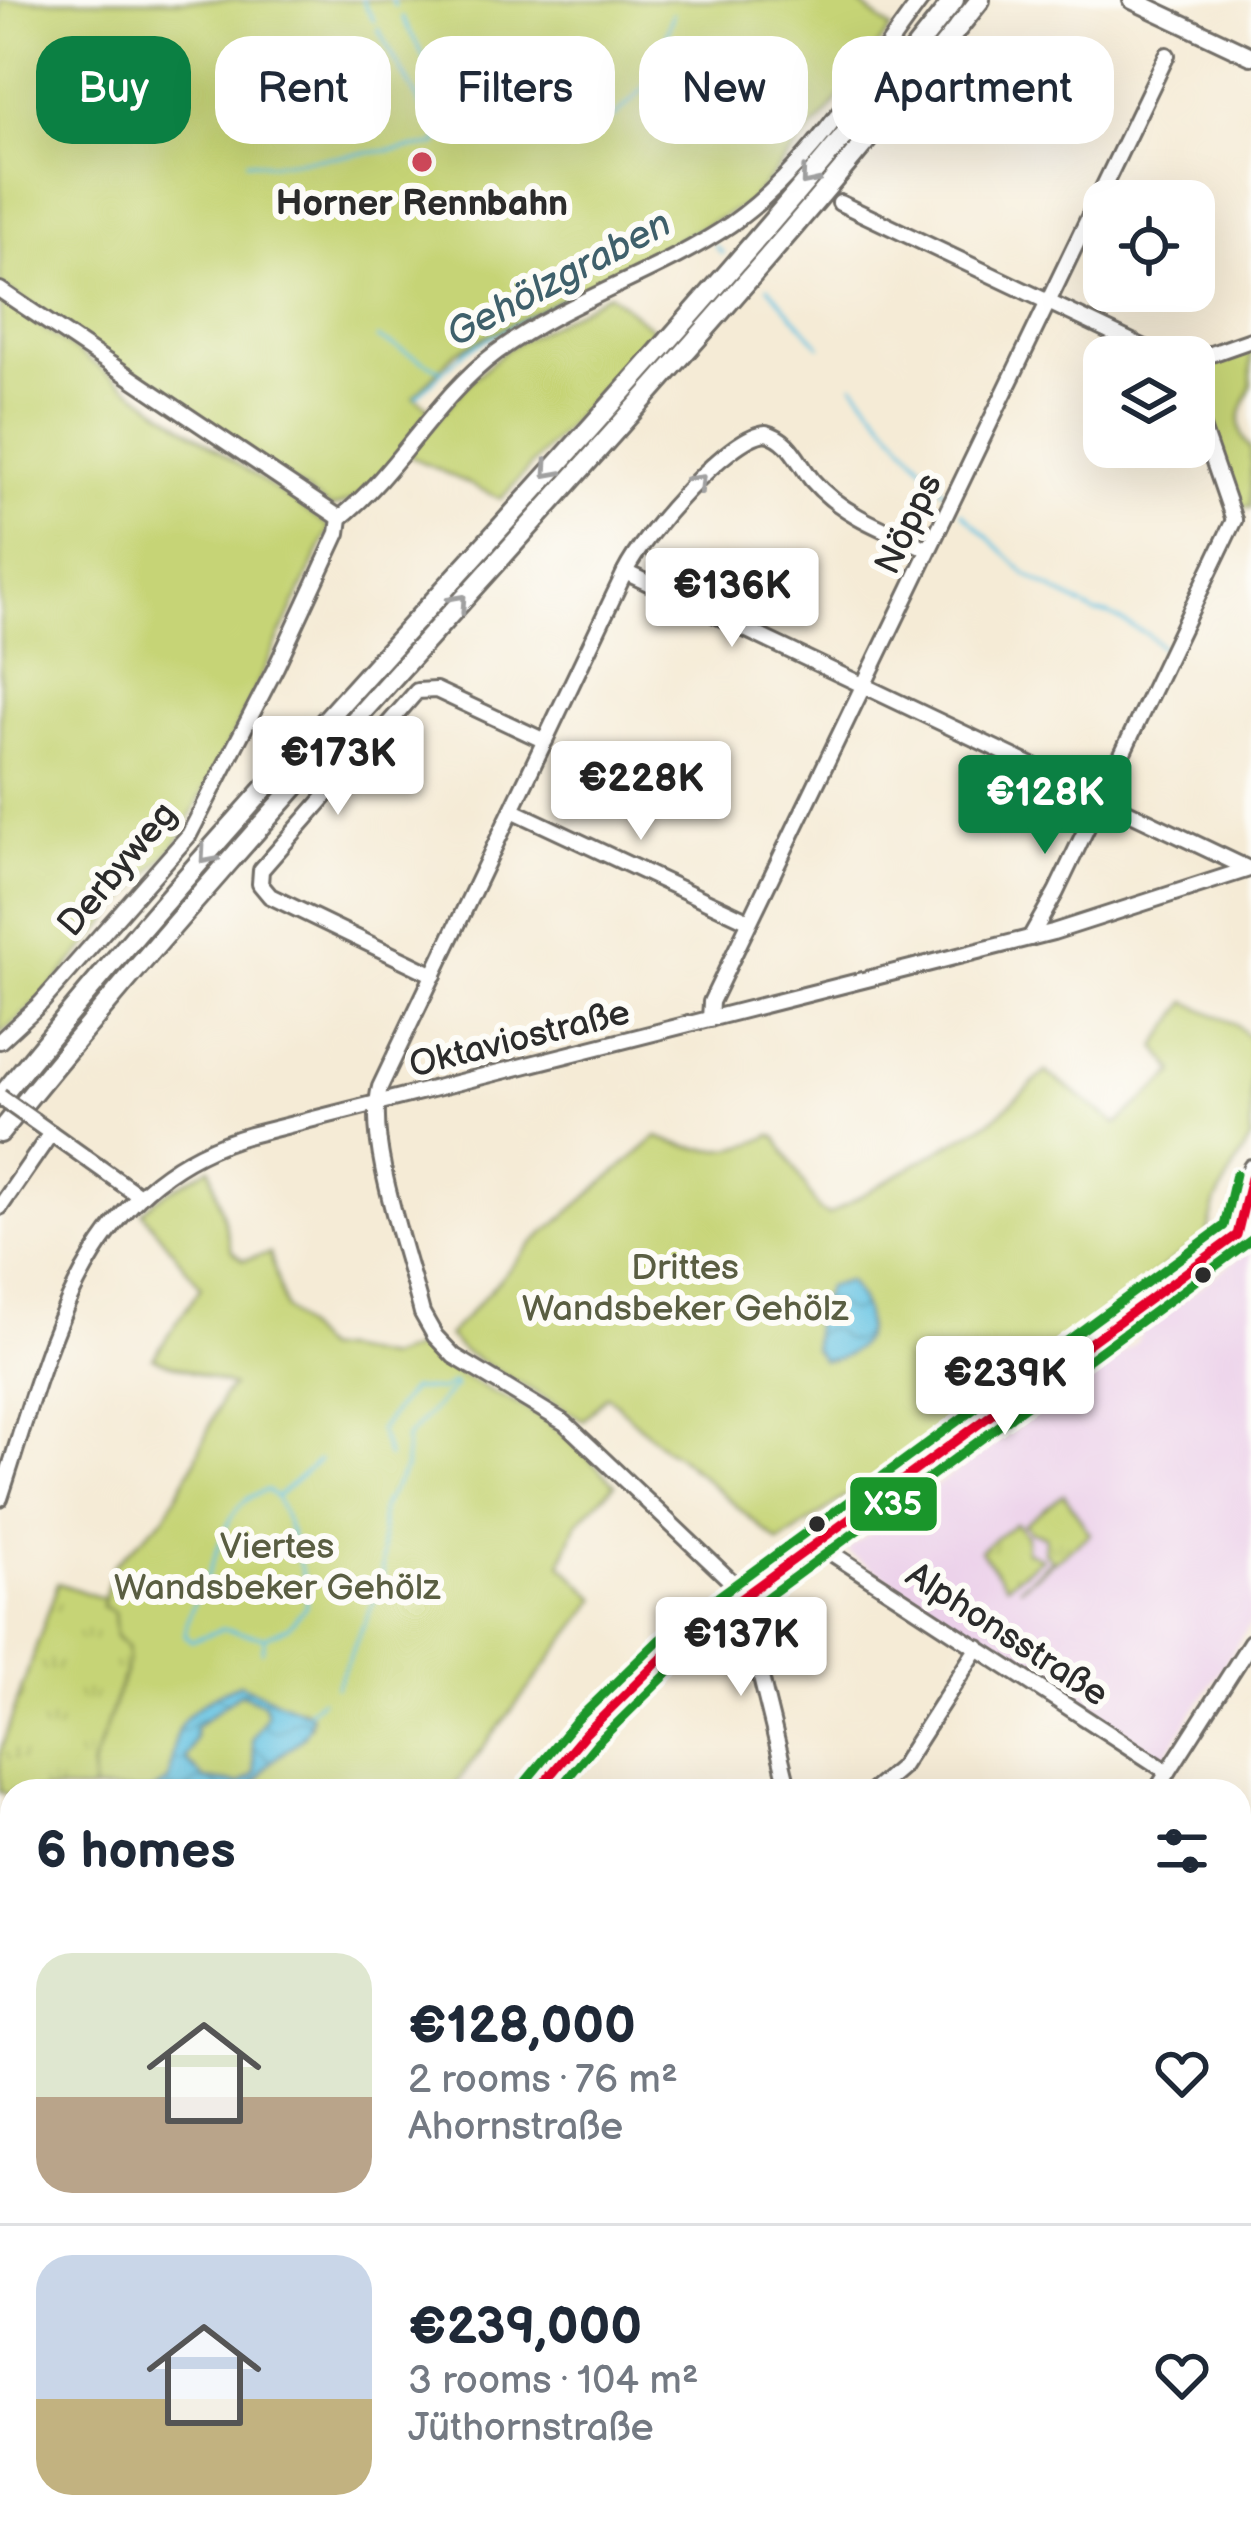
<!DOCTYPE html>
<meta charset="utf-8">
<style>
body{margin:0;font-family:"Balsamiq Sans",sans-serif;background:#f6f6f7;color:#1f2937;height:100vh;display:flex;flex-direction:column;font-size:45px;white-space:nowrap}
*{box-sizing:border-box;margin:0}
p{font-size:39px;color:#747a83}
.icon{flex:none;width:66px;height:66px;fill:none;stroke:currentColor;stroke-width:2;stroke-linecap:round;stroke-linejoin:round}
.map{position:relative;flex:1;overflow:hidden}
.sheet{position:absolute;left:0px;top:1779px;width:1251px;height:771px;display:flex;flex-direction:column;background:#fff;border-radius:36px 36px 0 0;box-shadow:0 12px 48px #0002}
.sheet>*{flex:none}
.top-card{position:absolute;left:36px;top:36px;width:1179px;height:108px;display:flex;gap:24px}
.fabs{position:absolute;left:1083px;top:180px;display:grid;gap:24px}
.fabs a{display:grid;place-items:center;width:132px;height:132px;border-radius:24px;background:#fff;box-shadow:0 12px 48px #0002;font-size:60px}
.price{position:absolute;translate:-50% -102px;padding:0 27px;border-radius:12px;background:#fff;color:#222;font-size:39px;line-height:78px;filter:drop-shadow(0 3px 6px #0008)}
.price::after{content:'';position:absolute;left:50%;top:72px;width:36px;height:27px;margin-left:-18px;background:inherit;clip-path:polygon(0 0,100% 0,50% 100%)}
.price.selected{background:#0b8043;color:#fff}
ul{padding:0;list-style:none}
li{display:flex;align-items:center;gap:36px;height:300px;padding:0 36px}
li+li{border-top:3px solid #e0e1e3}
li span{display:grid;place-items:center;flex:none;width:336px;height:240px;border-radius:36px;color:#555}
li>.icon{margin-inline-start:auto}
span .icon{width:144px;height:144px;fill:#fffc;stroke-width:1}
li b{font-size:51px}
h2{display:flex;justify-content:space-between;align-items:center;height:144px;padding:0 36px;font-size:51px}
.tag{padding:0 42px;border-radius:36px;background:#fff;box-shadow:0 12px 48px #0002;font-size:42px;line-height:108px}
.tag.selected{background:#0b8043;color:#fff}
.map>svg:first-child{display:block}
</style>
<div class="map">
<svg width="1251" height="2548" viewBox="0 0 1251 2548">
<defs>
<pattern id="grass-tufts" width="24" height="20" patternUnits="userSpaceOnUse" patternTransform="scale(3)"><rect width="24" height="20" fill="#c6d476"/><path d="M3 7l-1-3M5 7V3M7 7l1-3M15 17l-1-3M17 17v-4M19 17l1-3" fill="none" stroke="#aab666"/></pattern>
<pattern id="water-waves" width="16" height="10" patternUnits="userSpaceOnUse" patternTransform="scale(3)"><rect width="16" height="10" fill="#63c2e2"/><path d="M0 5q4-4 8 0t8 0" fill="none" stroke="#529eb7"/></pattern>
</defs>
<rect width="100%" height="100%" fill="#fdfcf7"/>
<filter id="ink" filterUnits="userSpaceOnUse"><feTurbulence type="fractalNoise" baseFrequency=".00833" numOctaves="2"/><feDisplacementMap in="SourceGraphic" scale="24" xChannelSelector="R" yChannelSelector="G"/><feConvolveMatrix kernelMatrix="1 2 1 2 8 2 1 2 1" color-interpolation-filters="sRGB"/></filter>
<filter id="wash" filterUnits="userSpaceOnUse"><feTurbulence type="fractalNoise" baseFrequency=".004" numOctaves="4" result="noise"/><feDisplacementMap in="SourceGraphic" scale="48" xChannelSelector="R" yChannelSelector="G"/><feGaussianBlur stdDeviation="2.7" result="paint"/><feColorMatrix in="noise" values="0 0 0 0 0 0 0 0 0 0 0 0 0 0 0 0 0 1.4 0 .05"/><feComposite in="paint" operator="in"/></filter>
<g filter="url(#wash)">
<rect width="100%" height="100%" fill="#f5ebd6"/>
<polygon fill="#ecd1ea" points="1251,1248 1251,1622 1164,1758 850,1554 848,1549 1137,1342 1141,1332"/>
<polygon fill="#cbbfd5" points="1251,2285 1251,2426 1239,2445 1239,2308"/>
<g fill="url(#grass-tufts)" stroke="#788050" stroke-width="3">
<polygon points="1064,1494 1090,1534 1019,1588 1052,1560 1044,1552 1045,1536 1030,1532 1024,1524"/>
<polygon points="1016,1523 1026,1536 1026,1551 1042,1558 1006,1585 980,1550"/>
<polygon points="58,1583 104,1599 102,1606 114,1612 128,1647 128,1663 92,1766 93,1791 12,1791 12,1796 0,1792 0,1752"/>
</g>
<g fill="#c6d476" stroke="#788050" stroke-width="3" fill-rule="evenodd">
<path d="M0,0H855L891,29L829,111L747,204L456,352L414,397L430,408C407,440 373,500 331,508L0,284Z"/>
<polygon points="609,293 654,330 501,499 407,455 468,383 507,349"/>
<polygon points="0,298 330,528 247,707 179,840 38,1002 0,1035"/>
<path d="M1251,344C1251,356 1251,373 1251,384C1245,408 1229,423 1251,449V508L1241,506L1231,496L1194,391V372L1204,360Z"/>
<path d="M1187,1002L1235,1024L1251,1039V1138L1216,1201L1207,1235L984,1401L779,1543L682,1459L665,1449L607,1395L583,1420L463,1351L448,1336L533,1243L657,1137C696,1152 734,1156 771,1135L777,1138L819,1210L828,1215L992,1120L1046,1072L1117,1124L1175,1072L1156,1047ZM852,1286C873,1329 875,1337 832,1360L814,1318L822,1306Z"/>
<path d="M210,1167L232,1251L243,1260L270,1253L285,1308L323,1350L340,1349L387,1358L425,1345C452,1378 492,1389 528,1410C561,1429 588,1458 615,1484L577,1523L561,1564L597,1599L450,1791H244L255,1786L269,1762L311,1724V1715L304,1709L288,1708L240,1684L178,1731L168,1782L152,1791H93L92,1766L128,1663L127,1647L116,1636L114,1612L102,1606L113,1566L165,1516L193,1465L222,1397L232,1386L153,1358L201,1287L142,1212L159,1197Z"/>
<polygon points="240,1693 264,1703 267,1715 252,1739 255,1773 241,1784 204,1779 185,1759 195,1738 195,1727"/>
</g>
<g fill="url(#water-waves)" stroke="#477686" stroke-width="3" fill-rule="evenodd">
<polygon points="479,50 561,94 519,116 507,108 502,112 482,96"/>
<path d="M847,1281C876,1315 875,1355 823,1361L814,1349V1317L827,1287Z"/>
<path d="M240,1684L311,1715C309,1740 289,1746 272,1761C260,1771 259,1784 244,1791H152L168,1781C173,1765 171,1748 177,1732C186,1709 219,1692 240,1684ZM240,1693L264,1703L267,1715L252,1739L255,1773L240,1784L204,1779L185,1759L195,1738V1727Z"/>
</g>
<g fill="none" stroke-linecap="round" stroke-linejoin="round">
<g stroke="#63c2e2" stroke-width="3">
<polyline points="362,0 374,21"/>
<polyline points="392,0 395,6"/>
<polyline points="402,17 443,92 450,88"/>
<polyline points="654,76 673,14"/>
<polyline points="561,94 567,97"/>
<polyline points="591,128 617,115 650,82"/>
<polyline points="478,141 583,130"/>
<polyline points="247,161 269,164 437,145 439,138 378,29"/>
<polyline points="715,246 723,253"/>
<polyline points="768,287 820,346"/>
<polyline points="378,338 443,371 466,350 701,231"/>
<polyline points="853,384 944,491"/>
<polyline points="416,397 441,373"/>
<polyline points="962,512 1027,575 1095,613 1108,614 1147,634 1162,648"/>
<path d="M267,1490L276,1497L287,1522L307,1588L306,1606L288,1627L265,1637L222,1629L191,1641L185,1635C187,1613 196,1601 205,1581C222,1547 224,1501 267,1490Z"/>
<polyline points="276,1497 319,1460"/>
<polyline points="262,1651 265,1639"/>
<polyline points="336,1687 383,1581 381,1508 405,1469 406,1438 455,1386 453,1383 441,1390 411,1389 379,1430 388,1457"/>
<polyline points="307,1712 321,1700"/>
<polyline points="0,2003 2,1999"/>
</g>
</g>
</g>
<g filter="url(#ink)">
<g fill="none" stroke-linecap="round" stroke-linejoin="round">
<g stroke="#726e67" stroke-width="20">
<g id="minor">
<polyline points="840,203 1164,357"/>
<polyline points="0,290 340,518"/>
<polyline points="1194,360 1251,340"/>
<polyline points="1194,404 1234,520"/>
<polyline points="625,572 1249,869"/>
<polyline points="512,810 749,921"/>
<polyline points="1030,938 1056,892 1234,520"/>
<polyline points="434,975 270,896 260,884 261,870 417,691 436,690 545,741"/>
<polyline points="710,1019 711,1002 1167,55"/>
<path d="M0,1041L41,1003L189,835L276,667L338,533L340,518C400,470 435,398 497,352C569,299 658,274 731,224C810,169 864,76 921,0"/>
<polyline points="34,1121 138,1195"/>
<polyline points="0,1207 51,1133"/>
<polyline points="1237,1235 1233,1204 1251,1167"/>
<polyline points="1237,1235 1251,1178"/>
<path d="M0,1498C50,1349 78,1184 250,1135L1053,932L1249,869"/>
<polyline points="818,1539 833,1554 1168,1772"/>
<path d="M789,1791L741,1596L732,1582L565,1423L454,1356L435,1336L422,1313C408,1256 365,1141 380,1087L625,572C642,537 728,436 766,433C790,439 797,461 812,480C842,515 887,531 928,549"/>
<polyline points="873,1791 901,1767 978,1647"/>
<polyline points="1156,1791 1251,1642"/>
<polyline points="0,1969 12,1977"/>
<polyline points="1239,2017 1251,2025"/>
<polyline points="1239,2153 1251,2134"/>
<polyline points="0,2332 12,2317"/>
<polyline points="570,2538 587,2548"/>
<polyline points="882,2538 898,2548"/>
<polyline points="355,2548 361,2538"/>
<polyline points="672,2548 678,2538"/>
<polyline points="986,2548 992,2538"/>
</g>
</g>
<g stroke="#726e67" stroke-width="22">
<g id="major">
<polyline points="1132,0 1251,56"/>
<polyline points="537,1791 585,1734 669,1651 818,1539 1251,1226"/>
<polyline points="33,2548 40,2538"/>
</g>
</g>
<g stroke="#726e67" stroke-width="24">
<g id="highway">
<path d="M0,1098C305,721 655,382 954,0"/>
<path d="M0,1133C313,744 672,393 980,0"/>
</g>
</g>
<use href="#minor" stroke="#fff" stroke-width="14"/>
<use href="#major" stroke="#fff" stroke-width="16"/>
<use href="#highway" stroke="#fff" stroke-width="18"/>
<g stroke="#2b2b2b" stroke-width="3" stroke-dasharray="18 9" stroke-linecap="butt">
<polyline points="1239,2363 1251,2346"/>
<polyline points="1107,2548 1115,2538"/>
</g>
<g stroke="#726e67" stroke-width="20" stroke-linecap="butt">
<polyline id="minor-bridge" points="0,1097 34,1121"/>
</g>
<use href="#minor-bridge" stroke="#fff" stroke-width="14"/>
<g stroke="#fdfcf7" stroke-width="18">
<polyline id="bus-1" points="537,1791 585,1734 669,1651 1237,1235 1251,1178"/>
</g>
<g stroke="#fdfcf7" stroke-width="18">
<polyline id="bus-2" points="557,1791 596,1744 679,1662 1251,1240"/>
</g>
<g stroke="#fdfcf7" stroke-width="18">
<polyline id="bus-3" points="526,1781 574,1723 659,1640 1224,1226 1236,1174"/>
</g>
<use href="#bus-1" stroke="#e4002b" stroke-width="9"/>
<use href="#bus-2" stroke="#1a962b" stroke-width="9"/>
<use href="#bus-3" stroke="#1a962b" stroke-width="9"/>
</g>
<defs><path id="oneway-chevron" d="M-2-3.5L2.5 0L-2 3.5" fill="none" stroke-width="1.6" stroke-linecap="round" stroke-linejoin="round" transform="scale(3)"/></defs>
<g stroke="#a0a0a0">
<use href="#oneway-chevron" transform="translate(808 178) rotate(130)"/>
<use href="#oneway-chevron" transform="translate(550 470) rotate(132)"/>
<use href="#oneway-chevron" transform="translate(698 482) rotate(-45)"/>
<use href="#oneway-chevron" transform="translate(459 602) rotate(-48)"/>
<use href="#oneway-chevron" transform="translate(207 856) rotate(131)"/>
</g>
</g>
<circle fill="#d1495b" stroke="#fdfcf7" stroke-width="4.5" cx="422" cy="162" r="12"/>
<g fill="#2b2b2b" stroke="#fdfcf7" stroke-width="4.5">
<circle cx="1203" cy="1275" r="10"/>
<circle cx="817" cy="1524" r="10"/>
</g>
<g text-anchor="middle" stroke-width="12" stroke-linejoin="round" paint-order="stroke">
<g font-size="36" font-weight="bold" fill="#2b2b2b" stroke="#fdfcf7">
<text x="422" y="215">Horner Rennbahn</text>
</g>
<g font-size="36" fill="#2b2b2b" stroke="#fdfcf7">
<text transform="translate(907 523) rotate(-64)" y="13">Nöpps</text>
<text transform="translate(116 868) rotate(-50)" y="13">Derbyweg</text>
<text transform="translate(519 1037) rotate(-14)" y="13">Oktaviostraße</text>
<text transform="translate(1008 1633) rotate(33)" y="13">Alphonsstraße</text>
</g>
<g font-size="36" fill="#5a5e42" stroke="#fdfcf7">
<text x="685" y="1279">Drittes<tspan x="685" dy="41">Wandsbeker Gehölz</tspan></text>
<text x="277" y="1558">Viertes<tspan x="277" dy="41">Wandsbeker Gehölz</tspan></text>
</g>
<g font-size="39" font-style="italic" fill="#3f606b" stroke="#fdfcf7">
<text transform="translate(558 277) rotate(-28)" y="14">Gehölzgraben</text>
</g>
</g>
<rect stroke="#fdfcf7" stroke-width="4.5" x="848" y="1475" width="91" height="58" rx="12" fill="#1a962b"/>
<g font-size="33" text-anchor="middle" font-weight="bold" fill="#fff">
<text x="893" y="1515">X35</text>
</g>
</svg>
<div class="fabs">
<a><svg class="icon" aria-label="locate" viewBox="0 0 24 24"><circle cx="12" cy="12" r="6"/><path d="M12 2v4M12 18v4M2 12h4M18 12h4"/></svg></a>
<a><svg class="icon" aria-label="layers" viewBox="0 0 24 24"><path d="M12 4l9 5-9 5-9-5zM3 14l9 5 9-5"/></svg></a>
</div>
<b class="price" style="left:732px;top:650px">€136K</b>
<b class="price" style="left:338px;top:818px">€173K</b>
<b class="price" style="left:641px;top:843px">€228K</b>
<b class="price selected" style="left:1045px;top:857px">€128K</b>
<b class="price" style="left:1005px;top:1438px">€239K</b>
<b class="price" style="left:741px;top:1699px">€137K</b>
<div class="top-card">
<a class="tag selected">Buy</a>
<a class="tag">Rent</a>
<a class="tag">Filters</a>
<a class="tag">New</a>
<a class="tag">Apartment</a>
</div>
<section class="sheet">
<h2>6 homes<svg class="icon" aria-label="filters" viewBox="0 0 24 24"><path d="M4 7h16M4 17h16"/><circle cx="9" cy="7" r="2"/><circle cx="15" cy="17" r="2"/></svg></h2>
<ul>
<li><span style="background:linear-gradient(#dfe7d0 60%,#b9a48a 0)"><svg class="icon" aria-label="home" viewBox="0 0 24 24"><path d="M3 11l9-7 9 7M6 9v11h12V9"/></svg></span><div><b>€128,000</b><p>2 rooms · 76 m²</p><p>Ahornstraße</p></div><svg class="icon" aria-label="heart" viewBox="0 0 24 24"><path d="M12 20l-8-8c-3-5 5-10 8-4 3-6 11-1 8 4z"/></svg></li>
<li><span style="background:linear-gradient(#c9d6e8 60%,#c2b280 0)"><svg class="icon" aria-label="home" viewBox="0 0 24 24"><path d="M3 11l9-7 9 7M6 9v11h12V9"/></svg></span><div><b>€239,000</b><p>3 rooms · 104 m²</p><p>Jüthornstraße</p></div><svg class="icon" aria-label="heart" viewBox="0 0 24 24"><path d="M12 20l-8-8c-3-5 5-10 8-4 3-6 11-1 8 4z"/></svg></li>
</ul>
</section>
</div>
